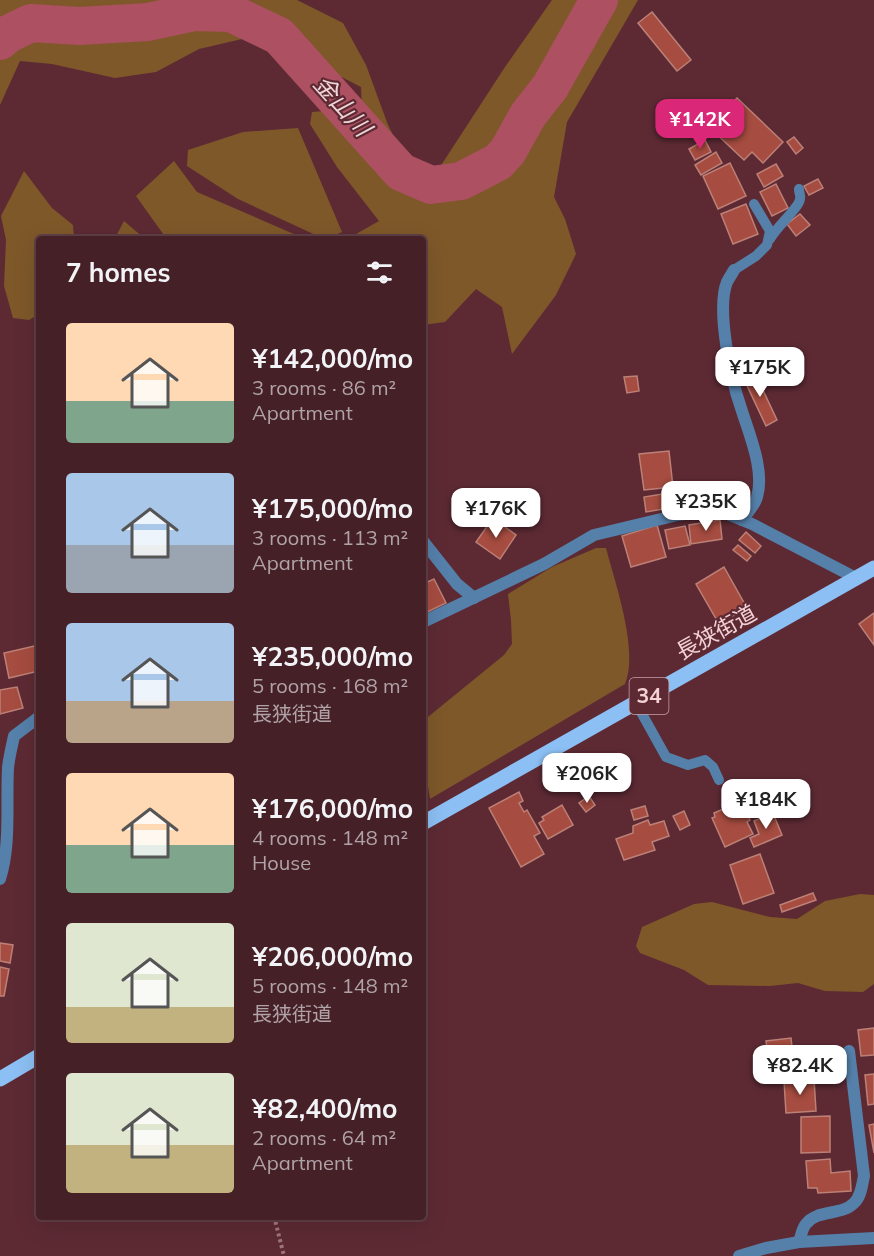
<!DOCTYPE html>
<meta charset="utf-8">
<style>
body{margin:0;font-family:Mulish,"Noto Sans JP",sans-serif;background:#4d282f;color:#f1f3f6;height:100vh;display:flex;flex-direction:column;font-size:22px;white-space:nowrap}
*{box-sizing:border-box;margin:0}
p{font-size:20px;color:#b0a3a7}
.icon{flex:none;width:33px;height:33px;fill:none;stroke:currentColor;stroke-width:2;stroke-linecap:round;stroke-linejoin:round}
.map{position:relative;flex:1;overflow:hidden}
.drawer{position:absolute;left:36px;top:236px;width:390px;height:984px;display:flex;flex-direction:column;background:#462027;border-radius:6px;box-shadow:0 6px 24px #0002,0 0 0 2px #5e3e44}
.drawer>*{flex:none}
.price{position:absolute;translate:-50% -51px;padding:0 14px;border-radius:12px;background:#fff;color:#222;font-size:20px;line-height:39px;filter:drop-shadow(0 2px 3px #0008)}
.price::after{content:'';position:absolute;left:50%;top:36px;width:18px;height:14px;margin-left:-9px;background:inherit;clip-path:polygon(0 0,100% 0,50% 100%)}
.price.current{background:#db2777;color:#fff}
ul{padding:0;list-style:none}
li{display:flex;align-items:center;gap:18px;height:150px;padding:0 30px}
li span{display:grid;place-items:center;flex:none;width:168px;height:120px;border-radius:6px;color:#555}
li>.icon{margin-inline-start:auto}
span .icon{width:72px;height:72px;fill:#fffc;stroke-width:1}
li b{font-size:26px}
h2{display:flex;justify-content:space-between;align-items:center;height:72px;padding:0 30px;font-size:26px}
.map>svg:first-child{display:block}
</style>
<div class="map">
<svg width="874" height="1256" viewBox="0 0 874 1256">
<rect width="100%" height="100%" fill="#5d2a34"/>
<g fill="#7e5829">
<polygon points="0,0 297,0 343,23 366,65 388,125 408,165 438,170 505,67 552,0 638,0 567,122 554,197 565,219 576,254 556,295 512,354 502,307 476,289 445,322 423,325 423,238 349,238 379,221 337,167 310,124 312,112 362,108 361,87 320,66 255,36 199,49 156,72 115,78 52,64 20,61 0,105"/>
<polygon points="298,128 342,232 328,238 322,238 238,199 187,166 188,150 243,132"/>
<polygon points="174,161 197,192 303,238 166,238 136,196"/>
<polygon points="24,171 52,208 73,225 74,238 39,238 39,314 29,320 13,318 4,286 6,240 1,216"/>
<polygon points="124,221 144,238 115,238"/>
<path d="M596,548H606C615,583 639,650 625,684L430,799L426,774L423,769V721L504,655L512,644L511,620L508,594L552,567Z"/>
<polygon points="860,894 874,895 874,984 863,992 825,991 798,983 770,986 708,985 684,970 640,953 636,946 642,927 694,904 712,902 770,917 797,919 825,901"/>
</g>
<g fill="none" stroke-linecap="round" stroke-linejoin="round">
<polyline stroke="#ac5062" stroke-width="38" points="0,41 8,34 31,23 79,26 148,22 195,12 231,13 279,36 401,172 431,185 461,181 498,162 508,151 528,115 550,87 599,0"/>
</g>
<g fill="#a64c40" stroke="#bc8077" stroke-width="1.5">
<polygon points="652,12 691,60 677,71 638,23"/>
<polygon points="737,98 783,142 763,163 752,152 744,160 709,127"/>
<polygon points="794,137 803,148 796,154 787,142"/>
<polygon points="705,140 711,152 695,160 689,149"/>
<polygon points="716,152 722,163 701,175 695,165"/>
<polygon points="730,163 746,196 718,209 703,176"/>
<polygon points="776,164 783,176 764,187 757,174"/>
<polygon points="818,179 823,188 809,195 804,186"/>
<polygon points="776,184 788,208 772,216 760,192"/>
<polygon points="746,204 758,234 733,244 721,214"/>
<polygon points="800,214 810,225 796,236 787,224"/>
<polygon points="753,369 777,420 766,426 742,375"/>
<polygon points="637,376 639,391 627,393 624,377"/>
<polygon points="669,451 673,487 644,490 639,454"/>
<polygon points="662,494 664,509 646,512 644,497"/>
<polygon points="493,518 516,535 500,559 476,542"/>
<polygon points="720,520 722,539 691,544 689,525"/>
<polygon points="657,525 666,557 631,567 622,536"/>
<polygon points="685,526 690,545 669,549 665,530"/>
<polygon points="746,532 761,546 755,553 739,540"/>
<polygon points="738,545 751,556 747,561 733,550"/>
<polygon points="724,567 747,608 719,624 696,584"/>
<polygon points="434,579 446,603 423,614 423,584"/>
<polygon points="874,613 874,645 859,624"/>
<polygon points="39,645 39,671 9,678 4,653"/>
<polygon points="17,687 23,708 0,714 0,690"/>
<polygon points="519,792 523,801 519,803 524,812 527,810 540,833 534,836 544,854 521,867 489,808"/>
<polygon points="589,796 595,805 586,812 579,803"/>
<polygon points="742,801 750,820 747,822 753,834 725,847 712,818 715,817 714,813"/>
<polygon points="562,805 573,825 548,839 539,823 544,820 542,817"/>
<polygon points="645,806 648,816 634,820 631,810"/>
<polygon points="684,811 690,825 680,830 673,816"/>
<polygon points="773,813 782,835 754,847 750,838 759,834 754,821"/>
<polygon points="648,820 650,825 664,821 669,836 652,842 655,850 624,860 616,839 633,833 633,826"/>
<polygon points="760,854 774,893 743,904 730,865"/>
<polygon points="813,893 816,900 782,912 780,905"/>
<polygon points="0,943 13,945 10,963 0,961"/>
<polygon points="0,967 9,969 4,996 0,996"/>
<polygon points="874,1028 874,1055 861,1056 858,1030"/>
<polygon points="791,1038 795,1073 770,1076 766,1041"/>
<polygon points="874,1074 874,1104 868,1105 865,1075"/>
<polygon points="814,1079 816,1111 786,1113 784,1081"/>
<polygon points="830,1116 830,1152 801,1153 801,1117"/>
<polygon points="874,1124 874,1153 869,1125"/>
<polygon points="830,1159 831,1173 850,1171 851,1191 818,1193 817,1188 808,1188 806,1161"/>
</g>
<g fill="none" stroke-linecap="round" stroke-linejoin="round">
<polyline stroke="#a0757d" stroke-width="4" stroke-dasharray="3 3" stroke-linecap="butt" points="274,1216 284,1256"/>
<g stroke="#5580aa" stroke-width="10">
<path d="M770,239C776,227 799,208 800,199C801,196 799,193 799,189"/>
<polyline points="734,270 756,256 767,245 770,231 754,204"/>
<polyline points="636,703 666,757 688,765 705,760 713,767 719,780"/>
</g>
<g stroke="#5580aa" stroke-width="12">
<path d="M734,270C732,274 729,278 727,282C716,309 731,380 741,408C749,434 765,470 757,497C755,505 747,513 742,520"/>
<polyline points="423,541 457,584 474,598"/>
<polyline points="423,622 544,564 594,535 678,515 715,509 752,524 856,578"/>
<path d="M0,879C11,844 6,804 8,768C9,757 12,746 14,736L39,717"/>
<path d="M799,1242C801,1237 802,1228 806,1224C817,1209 842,1216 854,1203C861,1197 862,1185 864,1176L849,1051"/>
<polyline points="739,1256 766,1248 799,1242 874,1238"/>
</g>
<g stroke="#8cbff3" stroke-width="15">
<polyline points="423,823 874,568"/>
<polyline points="0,1079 39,1056"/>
</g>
</g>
<g text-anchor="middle" stroke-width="4.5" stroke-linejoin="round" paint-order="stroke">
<rect fill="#5d2a34" stroke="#c7a0a6" stroke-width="1.5" x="629.5" y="678" width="39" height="36" rx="4.5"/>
<g font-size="21" font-weight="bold" fill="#f4d2d7">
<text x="649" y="703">34</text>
</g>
<g font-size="22" fill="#f4d2d7" stroke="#5d2a34">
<text transform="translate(716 632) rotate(-29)" y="8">長狭街道</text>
</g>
<g font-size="24" font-style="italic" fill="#efd5d8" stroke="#5d2a34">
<text transform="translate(342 106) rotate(48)" y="8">金山川</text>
</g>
</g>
</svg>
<b class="price current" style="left:700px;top:150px">¥142K</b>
<b class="price" style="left:760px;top:398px">¥175K</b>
<b class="price" style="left:706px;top:532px">¥235K</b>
<b class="price" style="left:496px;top:539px">¥176K</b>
<b class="price" style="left:587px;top:804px">¥206K</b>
<b class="price" style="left:766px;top:830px">¥184K</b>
<b class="price" style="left:800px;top:1096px">¥82.4K</b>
<section class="drawer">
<h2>7 homes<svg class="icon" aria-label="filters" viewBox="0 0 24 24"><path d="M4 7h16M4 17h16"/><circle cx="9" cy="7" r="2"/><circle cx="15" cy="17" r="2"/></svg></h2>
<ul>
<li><span style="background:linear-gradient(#ffd9b3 65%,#7fa58c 0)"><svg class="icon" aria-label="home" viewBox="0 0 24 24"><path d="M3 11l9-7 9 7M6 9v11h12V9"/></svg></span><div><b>¥142,000/mo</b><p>3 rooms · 86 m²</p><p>Apartment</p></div></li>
<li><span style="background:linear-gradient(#a9c7e8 60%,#9aa5b1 0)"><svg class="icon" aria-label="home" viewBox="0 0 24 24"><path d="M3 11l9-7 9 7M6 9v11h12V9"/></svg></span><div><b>¥175,000/mo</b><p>3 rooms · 113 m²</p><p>Apartment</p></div></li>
<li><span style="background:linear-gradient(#a9c7e8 65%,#b9a48a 0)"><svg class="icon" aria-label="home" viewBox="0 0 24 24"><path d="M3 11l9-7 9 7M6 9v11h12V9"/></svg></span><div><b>¥235,000/mo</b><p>5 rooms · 168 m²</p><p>長狭街道</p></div></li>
<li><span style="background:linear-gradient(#ffd9b3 60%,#7fa58c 0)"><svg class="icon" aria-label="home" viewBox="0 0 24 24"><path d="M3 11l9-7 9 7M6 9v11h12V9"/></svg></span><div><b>¥176,000/mo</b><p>4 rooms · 148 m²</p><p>House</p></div></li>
<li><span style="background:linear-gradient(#dfe7d0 70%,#c2b280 0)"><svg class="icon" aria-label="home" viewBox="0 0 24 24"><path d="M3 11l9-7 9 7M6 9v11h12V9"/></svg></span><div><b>¥206,000/mo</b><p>5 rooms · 148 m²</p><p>長狭街道</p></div></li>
<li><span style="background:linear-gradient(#dfe7d0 60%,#c2b280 0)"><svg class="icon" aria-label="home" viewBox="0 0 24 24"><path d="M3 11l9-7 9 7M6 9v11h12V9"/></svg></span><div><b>¥82,400/mo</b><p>2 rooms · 64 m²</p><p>Apartment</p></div></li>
</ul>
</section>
</div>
